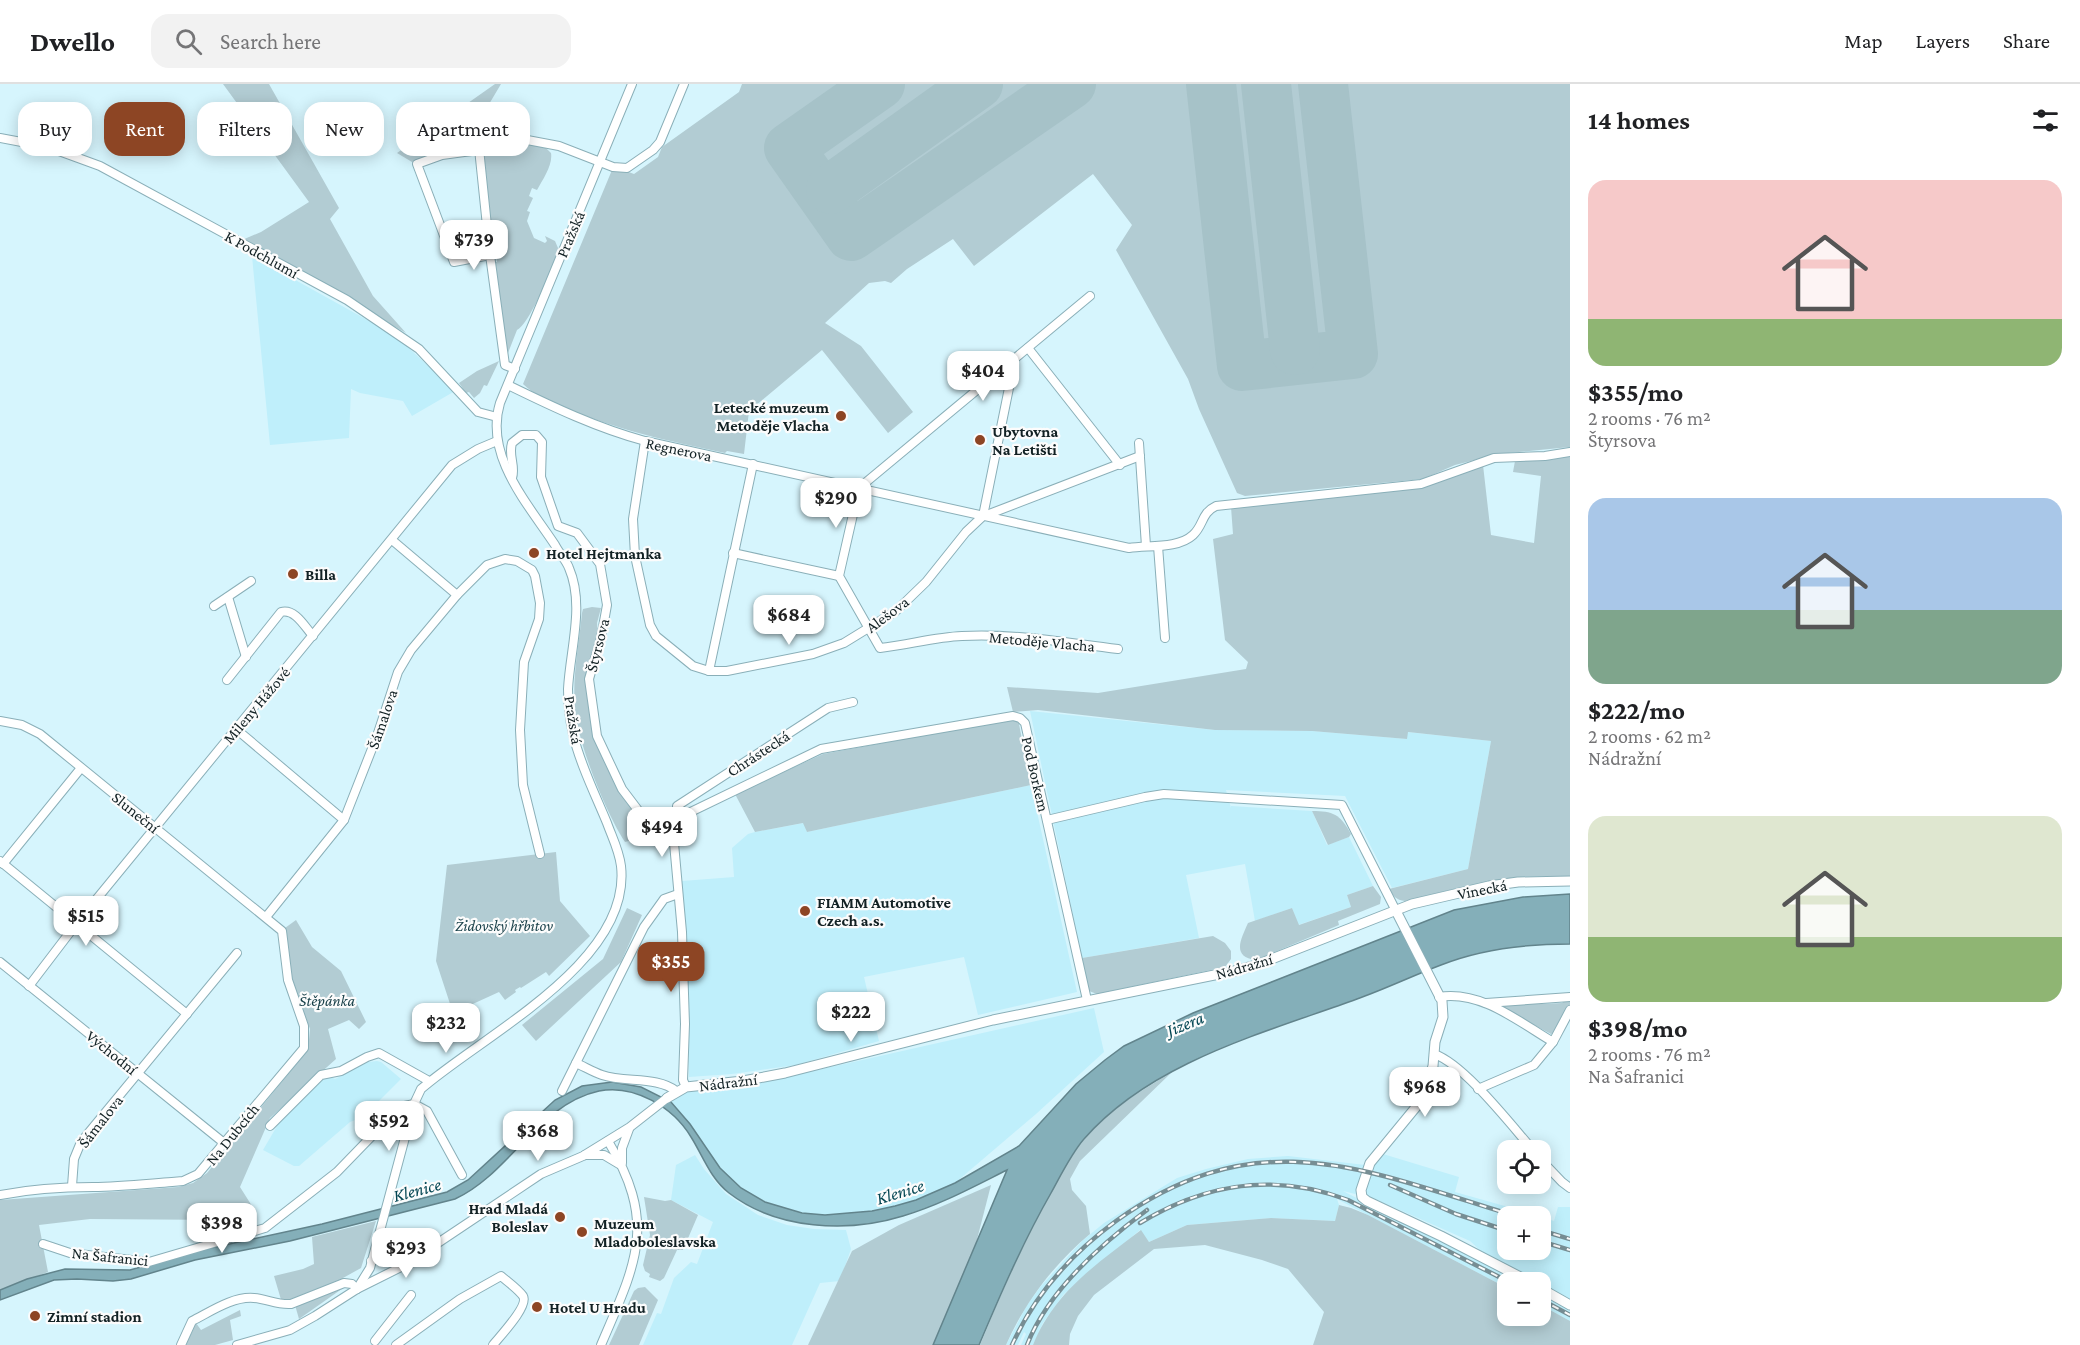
<!DOCTYPE html>
<meta charset="utf-8">
<style>
body{margin:0;font-family:"Crimson Pro",serif;background:#f2f2f2;color:#202124;height:100vh;display:flex;flex-direction:column;font-size:22px;white-space:nowrap}
*{box-sizing:border-box;margin:0}
p{font-size:20px;color:#757577}
.icon{flex:none;width:33px;height:33px;fill:none;stroke:currentColor;stroke-width:2;stroke-linecap:round;stroke-linejoin:round}
.map{position:relative;flex:1;overflow:hidden}
.sheet{display:flex;flex-direction:column;background:#fff;width:510px}
.sheet>*{flex:none}
.banner{position:absolute;left:18px;top:18px;width:570px;height:54px;display:flex;gap:12px}
.buttons{position:absolute;left:1497px;top:1056px;display:grid;gap:12px}
.buttons a{display:grid;place-items:center;width:54px;height:54px;border-radius:12px;background:#fff;box-shadow:0 3px 15px #0003;font-size:30px}
.price{position:absolute;translate:-50% -51px;padding:0 14px;border-radius:12px;background:#fff;color:#222;font-size:20px;line-height:39px;filter:drop-shadow(0 2px 3px #0008)}
.price::after{content:'';position:absolute;left:50%;top:36px;width:18px;height:14px;margin-left:-9px;background:inherit;clip-path:polygon(0 0,100% 0,50% 100%)}
.price.current{background:#8d4524;color:#fff}
ul{padding:0;list-style:none}
li{display:grid;align-content:center;gap:12px;height:318px;padding:0 18px}
li span{display:grid;place-items:center;height:186px;border-radius:18px;color:#555}
li>.icon{margin-inline-start:auto}
span .icon{width:108px;height:108px;fill:#fffc;stroke-width:1}
li b{font-size:26px}
h2{display:flex;justify-content:space-between;align-items:center;height:72px;padding:0 18px;font-size:26px}
.pill{padding:0 21px;border-radius:18px;background:#fff;box-shadow:0 3px 15px #0003;font-size:21px;line-height:54px}
.pill.current{background:#8d4524;color:#fff}
header{display:flex;align-items:center;gap:36px;box-sizing:border-box;height:84px;padding:0 30px;background:#fff;border-bottom:2px solid #e0e0e0}
header strong{font-size:28px}
nav{display:flex;gap:33px;margin-inline-start:auto;font-size:21px}
.search{width:420px;height:54px;background:#f2f2f2;display:flex;align-items:center;gap:15px;box-sizing:border-box;padding:0 21px;border-radius:18px;color:#757577;font-size:22px}
main{display:flex;flex:1;min-height:0}
.map>svg:first-child{display:block}
</style>
<header>
<strong>Dwello</strong>
<div class="search"><svg class="icon" aria-label="search" viewBox="0 0 24 24"><circle cx="10" cy="10" r="6"/><path d="M15 15l6 6"/></svg>Search here</div>
<nav><a>Map</a><a>Layers</a><a>Share</a></nav>
</header>
<main>
<div class="map">
<svg width="1570" height="1261" viewBox="0 0 1570 1261">
<rect width="100%" height="100%" fill="#d6f5fd"/>
<g fill="#bfeffb">
<polygon points="252,172 396,252 455,307 412,332 403,317 360,309 351,305 349,354 270,361"/>
<polygon points="1030,627 1215,646 1312,647 1407,655 1407,648 1491,657 1468,785 1392,804 1345,712 1226,706 1231,724 1231,722 1312,727 1327,761 1349,753 1373,802 1347,811 1351,823 1298,841 1292,824 1255,837 1245,780 1186,791 1199,854 1082,874"/>
<polygon points="1031,701 1077,908 978,931 964,873 864,893 879,957 796,981 732,990 689,993 688,910 682,819 682,797 734,793 732,764 748,750 755,748 804,739 807,748"/>
<polygon points="1094,924 1104,968 1036,1030 955,1099 916,1116 895,1122 872,1127 825,1131 802,1129 765,1118 741,1104 719,1084 690,1040 671,1018 687,1007 746,1002"/>
<polygon points="377,977 381,978 401,995 363,1033 350,1038 299,1082 294,1082 263,1066 280,1037 326,991 335,995 368,978"/>
<polygon points="1383,1070 1459,1093 1455,1108 1540,1132 1508,1132 1508,1166 1540,1166 1541,1133 1554,1137 1558,1123 1570,1123 1570,1215 1483,1169 1470,1157 1375,1115 1343,1107 1519,1198 1508,1198 1507,1204 1337,1115 1339,1121 1335,1137 1271,1134 1187,1141 1149,1158 1140,1146 1064,1210 1043,1239 1033,1261 1021,1261 1026,1250 1024,1248 1018,1261 1006,1261 1027,1221 1041,1202 1082,1157 1104,1139 1177,1094 1206,1085 1248,1075 1288,1072 1374,1082"/>
<polygon points="695,1071 704,1085 726,1110 758,1131 787,1141 814,1145 846,1146 851,1165 840,1197 820,1199 792,1261 643,1261 657,1229 661,1230 674,1194 691,1178 697,1180 713,1138 671,1116 676,1081"/>
<polygon points="1540,1210 1570,1225 1570,1237 1541,1221"/>
</g>
<g fill="#b2ccd3">
<polygon points="223,0 269,0 339,124 330,135 373,212 406,249 242,156 261,148 309,118"/>
<polygon points="495,0 501,0 476,42 475,48 467,49 470,65 440,69 412,78 397,69"/>
<path d="M742,0H1570V363L1499,370L1455,381L1423,395L1245,412L1237,409L1199,325L1188,295L1116,166L1132,141L1093,90L974,182L953,155L907,185L891,199L885,197L869,199L825,239L861,262L913,328L888,349L822,266L749,327L744,370L727,367L725,369C669,357 615,346 562,322C548,316 534,311 523,300L612,86L626,87L634,90L658,73L662,63L739,8Z"/>
<path d="M509,58L545,63L551,69C553,81 543,95 537,106L532,104L529,112L533,114L527,127L530,128L527,137L534,154L545,159L547,157L545,152L555,157L558,164C555,179 530,240 517,246L508,269L505,260L494,178H497L496,170H493L483,64L488,59Z"/>
<polygon points="499,277 487,302 484,301 480,309 474,314 469,308 466,309 459,299 477,287"/>
<path d="M1570,372V792L1516,793L1458,804L1405,817C1396,816 1393,812 1389,805L1468,785L1491,657L1408,648L1407,655L1312,647L1215,646L1038,626L1013,628L1007,603L1098,609L1246,585L1248,578L1225,556L1213,455L1233,450L1231,423L1423,403L1483,381L1491,451L1534,459L1541,392L1513,388L1515,377L1549,376Z"/>
<path d="M592,523L601,524L597,539L598,550L585,595L594,653L617,703L649,751L625,758C606,729 578,660 575,625C572,593 579,561 582,529L583,525Z"/>
<polygon points="1013,635 1018,635 1031,701 807,748 803,739 755,748 735,710 823,670"/>
<path d="M1312,727C1333,727 1340,730 1351,750L1349,753L1328,761Z"/>
<polygon points="556,768 560,817 590,852 549,892 546,888 521,904 520,903 515,906 516,908 505,916 499,908 453,929 436,877 447,781"/>
<path d="M1373,802L1381,813L1380,820L1338,837L1339,841L1256,876C1231,873 1241,855 1248,839L1292,824L1299,841L1351,823L1347,811Z"/>
<polygon points="627,824 642,831 621,878 536,957 522,941 603,875"/>
<polygon points="296,836 312,863 341,887 366,938 359,945 349,936 328,945 336,975 270,1034 240,1103 252,1122 226,1136 90,1135 39,1141 48,1188 0,1206 0,1116 178,1103 193,1099 207,1089 308,966 310,945 292,895 285,844"/>
<polygon points="1213,852 1225,859 1231,867 1231,875 1225,883 1097,910 1089,907 1082,874"/>
<polygon points="1567,914 1570,915 1570,921 1554,949 1551,950 1500,923 1499,920 1544,916 1542,920 1562,919"/>
<path d="M1171,989L1080,1077L1070,1095L1072,1106L1086,1122L1090,1150C1054,1180 1025,1218 1006,1261H980C1001,1210 1023,1159 1050,1111C1060,1092 1070,1072 1084,1056C1107,1027 1140,1007 1171,989Z"/>
<polygon points="991,1101 973,1171 933,1261 808,1261 852,1167 899,1141"/>
<polygon points="644,1113 665,1117 671,1116 698,1131 683,1166 677,1166 664,1194 660,1197 649,1193 650,1190 645,1187 643,1181 650,1151"/>
<path d="M1339,1121L1351,1124L1368,1131L1507,1204L1508,1232H1540L1541,1221L1570,1237V1261H1313L1324,1228L1288,1185L1262,1176L1205,1161L1154,1165L1094,1211L1078,1232L1070,1250L1069,1261H1033C1055,1207 1097,1180 1141,1146L1149,1158L1187,1141L1271,1134L1335,1137Z"/>
<polygon points="376,1137 361,1184 343,1194 344,1196 290,1218 282,1219 274,1192 303,1185 314,1180 312,1153"/>
<path d="M388,1146H392L405,1168V1171C396,1178 388,1176 384,1165Z"/>
<polygon points="346,1202 299,1235 295,1221"/>
<polygon points="645,1203 658,1216 639,1261 609,1261 634,1207 638,1204"/>
<polygon points="240,1226 241,1232 230,1236 233,1256 215,1261 186,1261 196,1239 201,1246"/>
</g>
<path fill="#84afb9" stroke="#62848c" stroke-width="1.5" d="M1570,810V860C1527,860 1481,865 1441,881C1412,892 1385,905 1357,915C1264,949 1151,978 1084,1055C1071,1070 1061,1091 1051,1109C1023,1158 1001,1209 979,1261H933L1007,1086C973,1103 940,1121 903,1132C848,1149 777,1146 729,1109C710,1094 703,1072 691,1053C673,1023 634,1000 599,1007C538,1020 510,1090 455,1115L290,1157L195,1176L131,1195L113,1197L77,1195L54,1196L0,1216V1206L27,1195L65,1185L130,1186L206,1165L322,1140L447,1108L468,1096L555,1016L582,1002L612,998L641,1003L671,1018L690,1040L720,1084L741,1104L765,1118L802,1129L825,1131L872,1127L895,1122L916,1116L955,1099L1019,1062L1076,1000L1105,976L1124,962L1193,929L1454,826L1523,813Z"/>
<g fill="none" stroke-linecap="round" stroke-linejoin="round">
<g stroke="#a6c2c8" stroke-width="50">
<polyline points="880,0 789,64 851,152 1071,0"/>
<polyline points="1211,0 1242,282 1353,270 1323,0"/>
<polyline points="1266,0 1295,266"/>
<polyline points="831,105 978,0"/>
</g>
<g stroke="#8aafb8" stroke-width="10">
<g id="minor">
<polyline points="0,54 48,63 100,82 347,216 419,265 478,328 497,333"/>
<polyline points="479,66 442,71 417,80 454,178 490,171"/>
<path d="M1090,212L859,404L839,492L880,564C908,561 935,553 962,552C1015,549 1066,559 1118,565"/>
<polyline points="1028,264 1120,381"/>
<polyline points="515,285 505,281 490,171 478,55 522,55 559,62 613,83 627,84 653,66 660,58 684,0"/>
<path d="M508,301C553,323 597,344 645,357L1129,464C1148,461 1178,465 1193,451C1204,441 1201,429 1216,422L1421,400L1494,374L1545,372L1570,368"/>
<polyline points="645,357 633,435 635,472 650,541 656,552 693,582 709,587 727,587 813,570 844,559 896,527 926,498 966,448 983,432 1010,299"/>
<polyline points="1139,359 1146,462"/>
<path d="M512,394C516,382 508,372 512,359L522,351H536L542,358L541,393L558,442L577,449L600,480L607,521L601,554L589,595L597,652L622,705L647,738L658,758L673,753"/>
<polyline points="984,432 1140,372"/>
<polyline points="392,456 457,511"/>
<polyline points="1158,462 1165,554"/>
<polyline points="733,469 839,492"/>
<polyline points="228,513 246,573"/>
<polyline points="214,522 251,497"/>
<polyline points="709,587 753,380"/>
<path d="M227,596L281,528C295,524 305,543 313,552"/>
<path d="M0,637L22,641L40,650L282,847L288,896L304,942V964L198,1090L183,1097L172,1098C146,1100 119,1103 93,1103C61,1103 31,1105 0,1111"/>
<polyline points="236,645 344,736"/>
<polyline points="679,733 677,722 828,624 853,618"/>
<polyline points="1047,736 1145,713 1164,710 1342,721 1395,825"/>
<polyline points="0,777 187,930"/>
<polyline points="3,780 81,684"/>
<polyline points="266,833 344,736 377,652 398,588 411,566 457,511 487,481 505,475 517,477 532,486 535,492 540,519 539,535 524,578 520,646 523,701 540,770"/>
<polyline points="0,878 224,1059"/>
<polyline points="29,902 77,839 452,381 478,365 497,357"/>
<path d="M1439,913C1481,906 1519,938 1553,958L1570,926"/>
<polyline points="1486,919 1570,913"/>
<path d="M1434,970C1464,980 1511,1041 1533,1066"/>
<path d="M576,979C585,983 593,988 602,991C625,999 657,992 676,1007"/>
<polyline points="686,1003 683,996 685,940 682,848 672,737 821,665 1013,632 1020,634 1025,639 1087,916"/>
<polyline points="1478,1005 1534,981 1553,958"/>
<polyline points="562,1007 644,843 664,815 678,810"/>
<polyline points="414,1020 427,1027 462,1091"/>
<polyline points="270,1042 321,991 341,987 367,973 379,969 429,997"/>
<polyline points="585,1071 604,1071 619,1080"/>
<polyline points="1540,1075 1562,1098 1570,1104"/>
<polyline points="622,1079 622,1064 629,1045"/>
<polyline points="72,1102 74,1075 81,1058 237,869"/>
<polyline points="43,1160 70,1169 149,1178 265,1144 337,1088 400,1023 414,1020"/>
<polyline points="371,1177 378,1173 396,1180 403,1179"/>
<path d="M357,1205L370,1184L414,1020L421,1005C483,951 632,878 621,782C619,766 612,753 607,739C595,710 580,680 573,650C570,637 568,619 568,605C570,566 585,521 569,484C566,476 559,469 555,461C528,420 484,372 500,319L632,0"/>
<polyline points="375,1257 411,1211"/>
<path d="M181,1261L192,1237C210,1228 233,1212 254,1214C267,1215 277,1221 291,1220L344,1199L352,1200L357,1205"/>
<polyline points="237,1261 290,1246 315,1232 357,1205 405,1181 541,1090 583,1072 630,1043 667,1014"/>
<path d="M396,1261L460,1215L501,1192C508,1198 518,1205 523,1212C529,1222 500,1252 493,1261"/>
<path d="M601,1261C636,1179 658,1140 608,1057"/>
</g>
</g>
<g stroke="#8aafb8" stroke-width="11">
<g id="tertiary">
<polyline points="1395,825 1442,917 1443,933 1435,958 1433,982 1426,1003 1416,1023 1370,1079 1361,1106 1362,1113 1367,1117 1441,1152 1530,1198"/>
<polyline points="667,1014 686,1003 743,997 785,989 993,936 1239,886 1259,880 1412,820 1489,802 1518,798 1570,797"/>
<polyline points="1540,1204 1570,1221"/>
</g>
</g>
<use href="#minor" stroke="#fff" stroke-width="8"/>
<use href="#tertiary" stroke="#fff" stroke-width="9"/>
<g stroke="#778e94" stroke-width="4.5">
<g id="rail">
<polyline points="1390,1101 1456,1130 1508,1147"/>
<path d="M1140,1139C1206,1099 1274,1088 1348,1116L1509,1198"/>
<polyline points="1540,1146 1570,1155"/>
<polyline points="1540,1157 1570,1166"/>
<polyline points="1540,1215 1570,1231"/>
<path d="M1012,1261C1035,1210 1071,1170 1116,1137C1259,1035 1365,1086 1515,1132"/>
<path d="M1027,1261C1048,1207 1101,1160 1147,1126"/>
</g>
</g>
<use href="#rail" stroke="#fcfcfc" stroke-width="2" stroke-dasharray="7" stroke-linecap="butt"/>
</g>
<g fill="#8d4524" stroke="#fcfcfc" stroke-width="2">
<circle cx="841" cy="332" r="6"/>
<circle cx="980" cy="356" r="6"/>
<circle cx="534" cy="469" r="6"/>
<circle cx="293" cy="490" r="6"/>
<circle cx="805" cy="827" r="6"/>
<circle cx="560" cy="1133" r="6"/>
<circle cx="582" cy="1148" r="6"/>
<circle cx="537" cy="1223" r="6"/>
<circle cx="35" cy="1232" r="6"/>
</g>
<g text-anchor="middle" stroke-width="4.5" stroke-linejoin="round" paint-order="stroke">
<g font-size="16" fill="#122124" stroke="#fcfcfc">
<text transform="translate(570 150) rotate(-67)" y="6">Pražská</text>
<text transform="translate(262 170) rotate(29)" y="6">K Podchlumí</text>
<text transform="translate(679 365) rotate(12)" y="6">Regnerova</text>
<text transform="translate(887 530) rotate(-37)" y="6">Alešova</text>
<text transform="translate(1042 557) rotate(5)" y="6">Metoděje Vlacha</text>
<text transform="translate(597 561) rotate(-76)" y="6">Štyrsova</text>
<text transform="translate(256 621) rotate(-50)" y="6">Mileny Hážové</text>
<text transform="translate(382 635) rotate(-71)" y="6">Šámalova</text>
<text transform="translate(574 636) rotate(81)" y="6">Pražská</text>
<text transform="translate(758 669) rotate(-33)" y="6">Chrástecká</text>
<text transform="translate(1036 690) rotate(77)" y="6">Pod Borkem</text>
<text transform="translate(136 728) rotate(39)" y="6">Sluneční</text>
<text transform="translate(1482 805) rotate(-11)" y="6">Vinecká</text>
<text transform="translate(1244 882) rotate(-16)" y="6">Nádražní</text>
<text transform="translate(112 968) rotate(39)" y="6">Východní</text>
<text transform="translate(728 998) rotate(-7)" y="6">Nádražní</text>
<text transform="translate(100 1037) rotate(-52)" y="6">Šámalova</text>
<text transform="translate(232 1050) rotate(-51)" y="6">Na Dubcích</text>
<text transform="translate(110 1172) rotate(6)" y="6">Na Šafranici</text>
</g>
<g font-size="16" font-weight="bold" fill="#122124" stroke="#fcfcfc" text-anchor="start">
<text x="829" y="329" text-anchor="end">Letecké muzeum<tspan x="829" dy="18">Metoděje Vlacha</tspan></text>
<text x="992" y="353">Ubytovna<tspan x="992" dy="18">Na Letišti</tspan></text>
<text x="546" y="475">Hotel Hejtmanka</text>
<text x="305" y="496">Billa</text>
<text x="817" y="824">FIAMM Automotive<tspan x="817" dy="18">Czech a.s.</tspan></text>
<text x="548" y="1130" text-anchor="end">Hrad Mladá<tspan x="548" dy="18">Boleslav</tspan></text>
<text x="594" y="1145">Muzeum<tspan x="594" dy="18">Mladoboleslavska</tspan></text>
<text x="549" y="1229">Hotel U Hradu</text>
<text x="47" y="1238">Zimní stadion</text>
</g>
<g font-size="16" font-style="italic" fill="#173f48" stroke="#fcfcfc">
<text x="504" y="847">Židovský hřbitov</text>
<text x="327" y="922">Štěpánka</text>
</g>
<g font-size="18" font-style="italic" fill="#024552" stroke="#fcfcfc">
<text transform="translate(1185 940) rotate(-22)" y="6">Jizera</text>
<text transform="translate(417 1106) rotate(-15)" y="6">Klenice</text>
<text transform="translate(900 1108) rotate(-17)" y="6">Klenice</text>
</g>
</g>
</svg>
<div class="buttons">
<a><svg class="icon" aria-label="locate" viewBox="0 0 24 24"><circle cx="12" cy="12" r="6"/><path d="M12 2v4M12 18v4M2 12h4M18 12h4"/></svg></a>
<a>+</a>
<a>−</a>
</div>
<b class="price" style="left:474px;top:187px">$739</b>
<b class="price" style="left:983px;top:318px">$404</b>
<b class="price" style="left:836px;top:445px">$290</b>
<b class="price" style="left:789px;top:562px">$684</b>
<b class="price" style="left:662px;top:774px">$494</b>
<b class="price" style="left:86px;top:863px">$515</b>
<b class="price current" style="left:671px;top:909px">$355</b>
<b class="price" style="left:851px;top:959px">$222</b>
<b class="price" style="left:446px;top:970px">$232</b>
<b class="price" style="left:1425px;top:1034px">$968</b>
<b class="price" style="left:389px;top:1068px">$592</b>
<b class="price" style="left:538px;top:1078px">$368</b>
<b class="price" style="left:222px;top:1170px">$398</b>
<b class="price" style="left:406px;top:1195px">$293</b>
<div class="banner">
<a class="pill">Buy</a>
<a class="pill current">Rent</a>
<a class="pill">Filters</a>
<a class="pill">New</a>
<a class="pill">Apartment</a>
</div>
</div>
<section class="sheet">
<h2>14 homes<svg class="icon" aria-label="filters" viewBox="0 0 24 24"><path d="M4 7h16M4 17h16"/><circle cx="9" cy="7" r="2"/><circle cx="15" cy="17" r="2"/></svg></h2>
<ul>
<li><span style="background:linear-gradient(#f6c9c9 75%,#8fb573 0)"><svg class="icon" aria-label="home" viewBox="0 0 24 24"><path d="M3 11l9-7 9 7M6 9v11h12V9"/></svg></span><div><b>$355/mo</b><p>2 rooms · 76 m²</p><p>Štyrsova</p></div></li>
<li><span style="background:linear-gradient(#a9c7e8 60%,#7fa58c 0)"><svg class="icon" aria-label="home" viewBox="0 0 24 24"><path d="M3 11l9-7 9 7M6 9v11h12V9"/></svg></span><div><b>$222/mo</b><p>2 rooms · 62 m²</p><p>Nádražní</p></div></li>
<li><span style="background:linear-gradient(#dfe7d0 65%,#8fb573 0)"><svg class="icon" aria-label="home" viewBox="0 0 24 24"><path d="M3 11l9-7 9 7M6 9v11h12V9"/></svg></span><div><b>$398/mo</b><p>2 rooms · 76 m²</p><p>Na Šafranici</p></div></li>
</ul>
</section>
</main>
